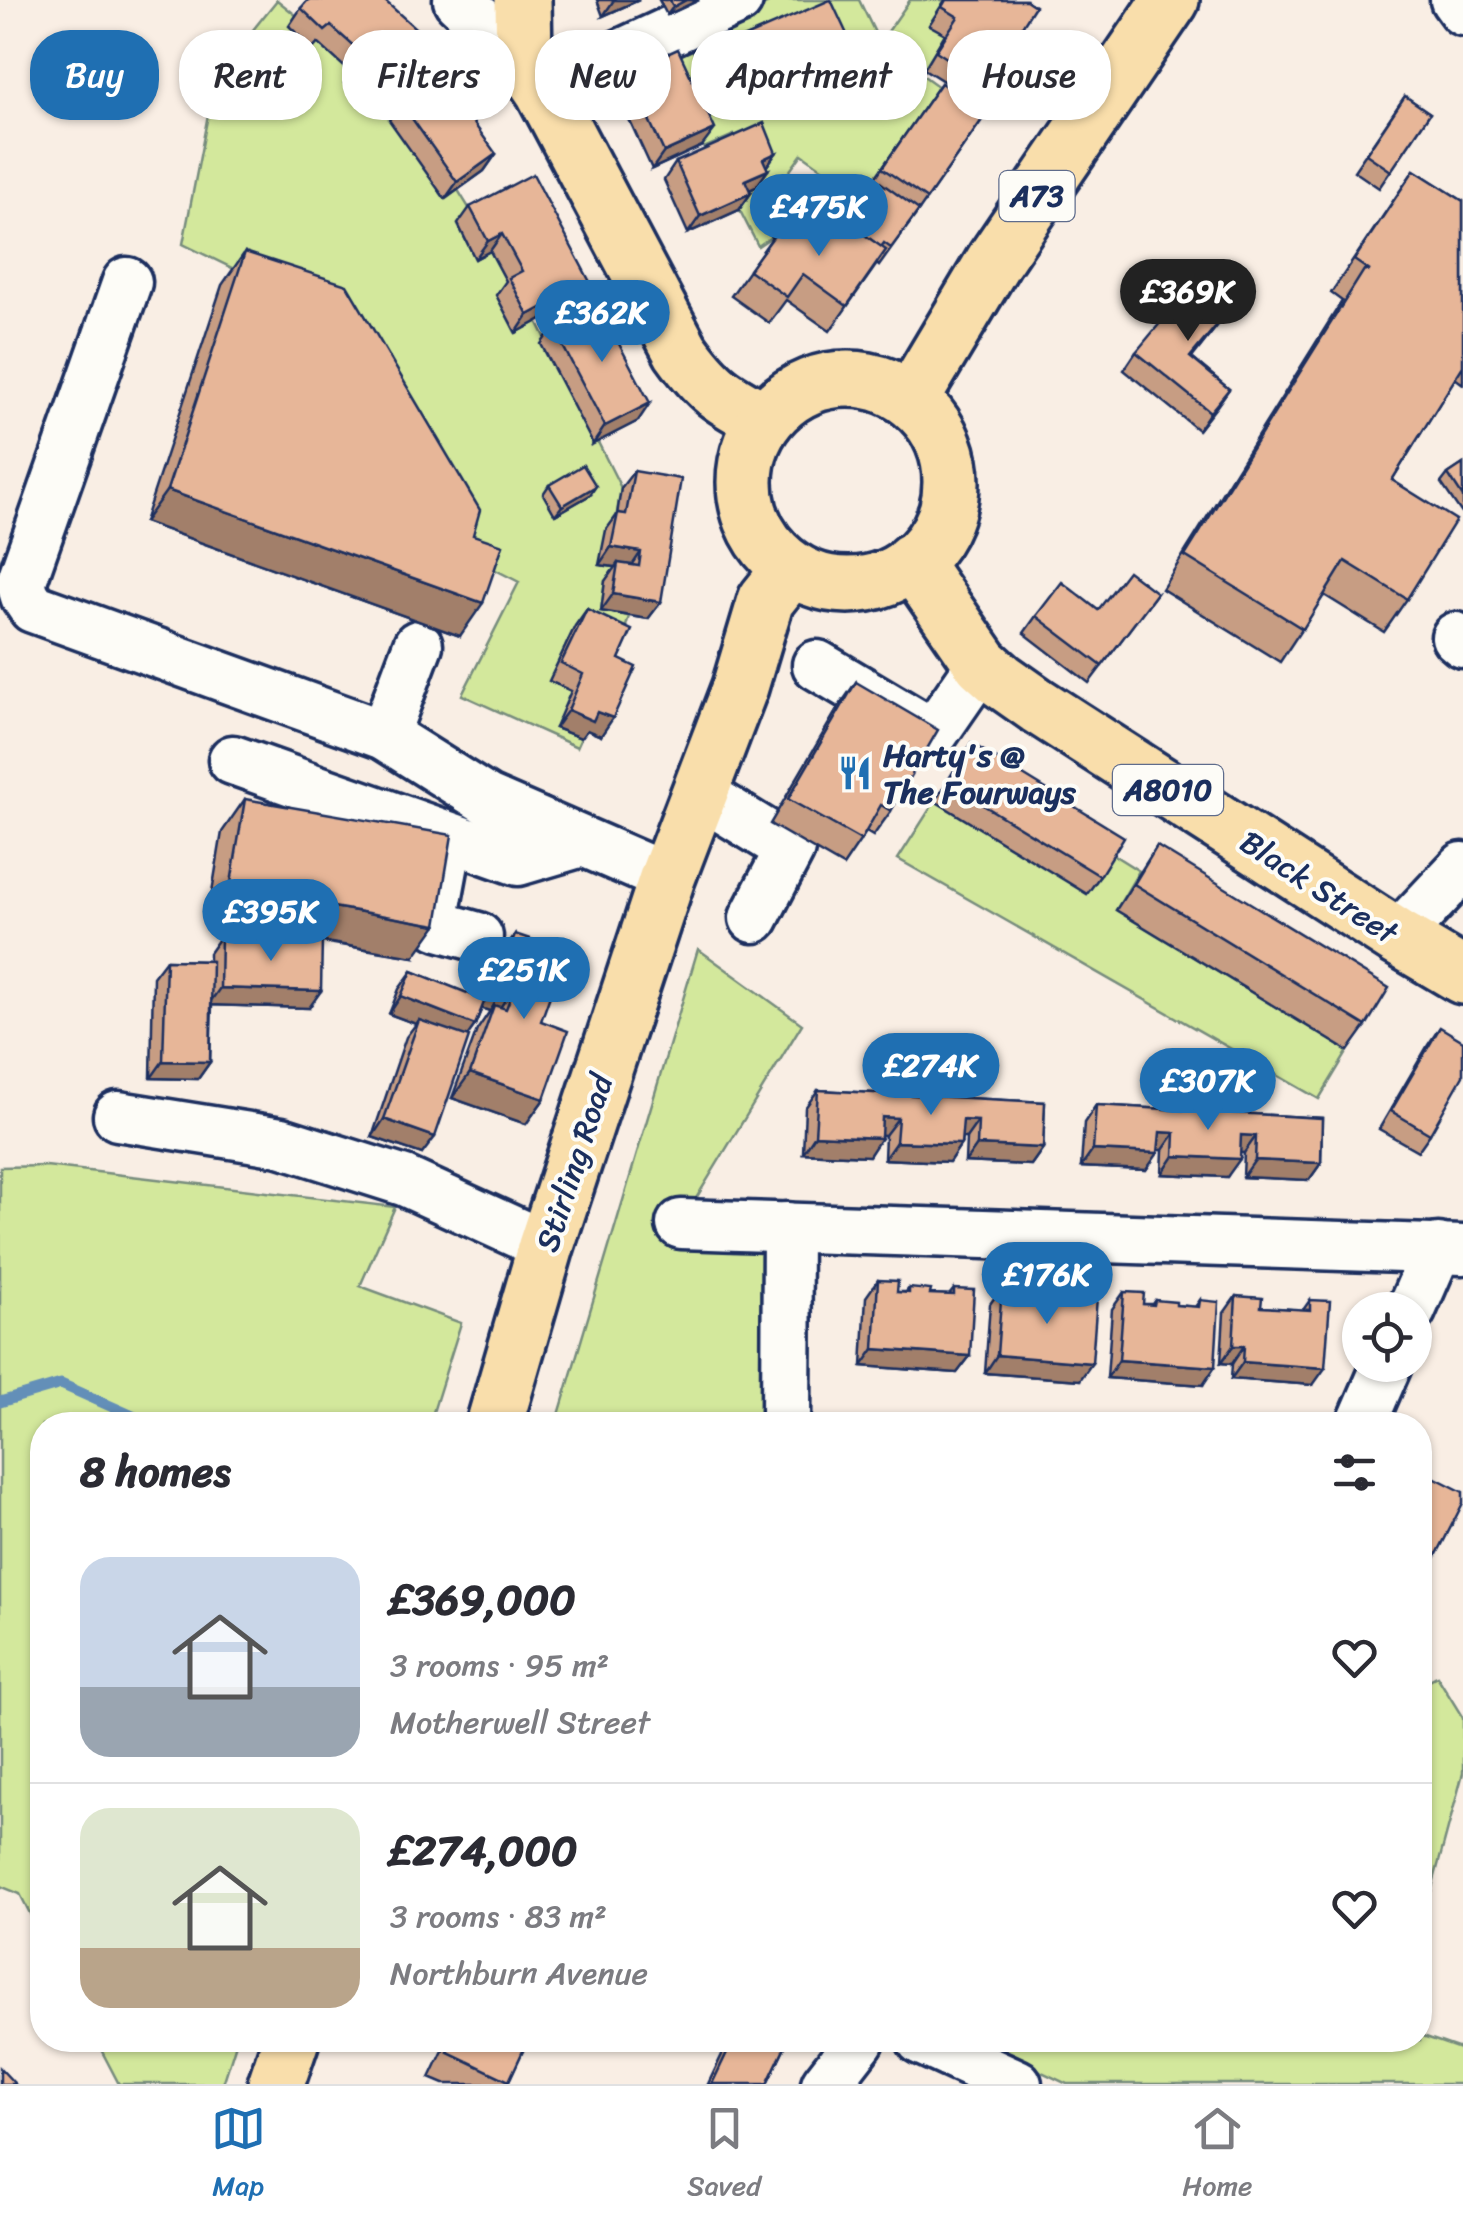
<!DOCTYPE html>
<meta charset="utf-8">
<style>
body{margin:0;font-family:Sriracha,sans-serif;background:#f7f7f7;color:#2b2b33;height:100vh;display:flex;flex-direction:column;font-size:38px;white-space:nowrap}
*{box-sizing:border-box;margin:0}
p{font-size:32px;color:#7c7c81}
.icon{flex:none;width:55px;height:55px;fill:none;stroke:currentColor;stroke-width:2;stroke-linecap:round;stroke-linejoin:round}
.map{position:relative;flex:1;overflow:hidden}
.drawer{position:absolute;left:30px;top:1412px;width:1402px;height:640px;display:flex;flex-direction:column;background:#fff;border-radius:40px;box-shadow:0 2px 8px #0004}
.drawer>*{flex:none}
.guide{position:absolute;left:30px;top:30px;width:1405px;height:90px;display:flex;gap:20px}
.buttons{position:absolute;left:1342px;top:1292px;display:grid;gap:20px}
.buttons a{display:grid;place-items:center;width:90px;height:90px;border-radius:50%;background:#fff;box-shadow:0 2px 8px #0004;font-size:50px}
.price{position:absolute;translate:-50% -85px;padding:0 22px;border-radius:35px;background:#1f6fb2;color:#fff;font-size:32px;line-height:65px;filter:drop-shadow(0 2px 5px #0008)}
.price::after{content:'';position:absolute;left:50%;top:60px;width:30px;height:22px;margin-left:-15px;background:inherit;clip-path:polygon(0 0,100% 0,50% 100%)}
.price.current{background:#222;color:#fff}
ul{padding:0;list-style:none}
li{display:flex;align-items:center;gap:30px;height:250px;padding:0 50px}
li+li{border-top:2px solid #e1e1e2}
li span{display:grid;place-items:center;flex:none;width:280px;height:200px;border-radius:30px;color:#555}
li>.icon{margin-inline-start:auto}
span .icon{width:120px;height:120px;fill:#fffc;stroke-width:1}
li b{font-size:42px}
h2{display:flex;justify-content:space-between;align-items:center;height:120px;padding:0 50px;font-size:42px}
.pill{padding:0 35px;border-radius:40px;background:#fff;box-shadow:0 2px 8px #0004;font-size:35px;line-height:90px}
.pill.current{background:#1f6fb2;color:#fff}
.tabs{display:flex;justify-content:space-around;align-items:center;height:140px;border-top:2px solid #e1e1e2;background:#fff;font-size:28px;color:#7c7c81}
.tabs a{display:grid;justify-items:center;gap:5px}
.tabs .current{color:#1f6fb2}
.map>svg:first-child{display:block}
</style>
<div class="map">
<svg width="1463" height="2084" viewBox="0 0 1463 2084">
<rect width="100%" height="100%" fill="#f9eee4"/>
<filter id="ink" filterUnits="userSpaceOnUse"><feTurbulence type="fractalNoise" baseFrequency=".01" numOctaves="2"/><feDisplacementMap in="SourceGraphic" scale="20" xChannelSelector="R" yChannelSelector="G"/><feConvolveMatrix kernelMatrix="1 2 1 2 8 2 1 2 1" color-interpolation-filters="sRGB"/></filter>
<g filter="url(#ink)">
<g fill="#d3e89c" stroke="#778c7d" stroke-width="2.5">
<polygon points="277,0 297,16 313,48 319,43 353,74 374,109 383,100 396,115 446,199 458,190 474,216 458,225 475,258 490,251 510,288 497,296 515,332 537,321 621,488 614,531 629,570 605,581 601,611 629,616 622,640 571,691 581,738 577,747 462,695 519,582 486,565 326,314 183,244 212,94 207,87"/>
<polygon points="775,0 859,0 880,43 910,0 945,0 945,34 921,74 939,87 870,185 915,216 906,228 802,154 781,183 786,196 758,214 771,237 758,246 733,197 739,146 734,135 704,148 666,66 688,41 725,116 741,106 730,56 716,28"/>
<polygon points="935,801 1087,893 1112,854 1139,871 1116,910 1348,1051 1319,1099 898,859"/>
<polygon points="698,949 802,1024 681,1223 787,1227 786,1425 556,1425"/>
<polygon points="46,1166 395,1207 360,1286 461,1323 429,1425 42,1425 42,1937 20,1894 0,1886 0,1167"/>
<polygon points="1437,1676 1463,1718 1463,1773 1420,1932 1420,1685"/>
<polygon points="1420,2035 1463,2050 1463,2084 1067,2084 974,2040 1420,2040"/>
<polygon points="96,2040 237,2040 223,2084 119,2084"/>
</g>
<g fill="none" stroke-linecap="round" stroke-linejoin="round">
<polyline stroke="#638fb8" stroke-width="11" points="0,1402 61,1384 153,1425"/>
<g stroke="#1b2f5e" stroke-width="55">
<g id="minor">
<polyline points="458,0 524,62"/>
<polyline points="1455,0 1463,11"/>
<polyline points="543,90 738,0"/>
<polyline points="127,282 21,583 25,596 33,608 384,735 487,800 667,878"/>
<polyline points="1456,637 1463,643"/>
<polyline points="817,665 933,734 982,663"/>
<polyline points="384,735 418,645"/>
<polyline points="233,760 518,861 582,842"/>
<polyline points="699,793 790,849 754,918"/>
<polyline points="444,863 434,917 439,926 478,937"/>
<polyline points="1397,937 1463,867"/>
<polyline points="118,1116 281,1142 404,1181 546,1246"/>
<polyline points="681,1224 1463,1250"/>
<polyline points="1411,1310 1438,1248"/>
<polyline points="786,1425 787,1227"/>
<polyline points="1361,1425 1387,1365"/>
<polyline points="921,2040 1017,2084"/>
<polyline points="826,2084 860,2040"/>
</g>
</g>
<g stroke="#1b2f5e" stroke-width="62">
<g id="major">
<path d="M523,0L524,62L543,90L681,351C709,390 722,398 764,420"/>
<circle cx="848" cy="482" r="103"/>
<polyline points="912,398 995,259 1171,0"/>
<polyline points="912,561 982,663 1001,680 1038,706 1397,937 1463,976"/>
<polyline points="494,1425 546,1246 667,878 740,687 766,600 790,570"/>
<polyline points="276,2084 291,2040"/>
</g>
</g>
<use href="#minor" stroke="#fdfcf7" stroke-width="48"/>
<use href="#major" stroke="#f9deab" stroke-width="55"/>
</g>
<g fill="#c79d83" stroke="#1b2f5e" stroke-width="2.5">
<polygon points="597,0 639,0 603,16"/>
<polygon points="659,0 699,0 667,15"/>
<polygon points="945,0 1026,0 1007,50 995,68 983,60 961,92 924,69 945,34 929,25"/>
<polygon points="301,8 432,43 419,60 375,110 344,83 351,73 318,43 313,49 289,26"/>
<polygon points="733,42 840,63 741,106 721,60"/>
<polygon points="888,43 915,61 893,94 866,76"/>
<polygon points="627,72 702,146 652,169 615,89"/>
<polygon points="941,83 986,114 915,216 879,266 877,264 830,331 786,300 769,323 731,296 774,235 771,237 757,214 763,206 807,210 801,219 792,224 817,242 843,219 873,177 875,178"/>
<polygon points="1405,96 1430,113 1379,188 1354,171"/>
<polygon points="401,103 496,154 484,171 445,199 389,120"/>
<polygon points="776,153 766,167 768,170 756,187 750,190 751,193 739,210 688,233 664,180 676,162"/>
<polygon points="1414,170 1463,201 1463,384 1455,378 1392,480 1407,599 1384,632 1324,595 1280,662 1162,589 1342,301 1331,293"/>
<polygon points="470,207 578,299 516,333 496,295 506,281 490,251 475,259 458,224"/>
<polygon points="245,252 473,535 460,636 144,522 222,285"/>
<polygon points="1231,308 1192,358 1229,389 1198,430 1124,370 1136,352"/>
<polygon points="553,327 638,421 593,444 541,344"/>
<polygon points="1463,464 1463,515 1441,483 1448,474"/>
<polygon points="634,471 661,602 648,619 601,611 605,581 615,567 599,565 606,530 617,515 621,488"/>
<polygon points="549,485 590,495 555,515 543,494"/>
<polygon points="1157,593 1089,683 1024,633 1036,616 1098,610"/>
<polygon points="587,609 619,659 601,736 587,730 581,738 555,728 571,691 549,681 575,626"/>
<polygon points="856,682 891,811 873,836 866,832 843,866 770,824 838,708"/>
<polygon points="971,743 1100,876 1087,894 935,801"/>
<polygon points="245,799 414,957 322,942 309,1008 212,1005 210,1062 198,1079 151,1078 153,977 166,960 209,961 209,953 221,936 303,939 207,922 222,832"/>
<polygon points="1157,846 1366,1026 1348,1051 1116,910"/>
<polygon points="515,934 541,1021 544,1099 526,1124 452,1098 477,1030 490,1011 482,1008 475,1025 467,1036 422,1154 372,1137 406,1037 416,1024 389,1014 399,989 412,971 483,1000 498,959"/>
<polygon points="1440,1027 1430,1134 1418,1151 1379,1129 1428,1045"/>
<polygon points="818,1090 1045,1102 1043,1148 1031,1165 965,1162 966,1138 962,1138 961,1144 949,1162 884,1159 885,1135 881,1135 869,1156 803,1153 805,1108"/>
<polygon points="1096,1105 1322,1118 1321,1163 1309,1180 1243,1177 1244,1153 1240,1153 1227,1177 1162,1174 1163,1150 1158,1150 1146,1170 1081,1167 1084,1123"/>
<polygon points="878,1280 897,1292 906,1292 909,1288 930,1294 949,1295 954,1289 970,1356 957,1373 862,1366 866,1297"/>
<polygon points="1002,1287 1020,1299 1029,1299 1032,1296 1054,1301 1072,1302 1077,1296 1080,1380 985,1373 990,1304"/>
<polygon points="1124,1292 1143,1304 1152,1304 1155,1300 1176,1305 1195,1307 1200,1300 1203,1385 1107,1378 1112,1309"/>
<polygon points="1236,1296 1261,1307 1303,1310 1310,1300 1313,1385 1231,1379 1232,1364 1221,1363 1224,1313"/>
<polygon points="1420,1470 1434,1560 1422,1578 1420,1577"/>
<polygon points="448,2040 528,2040 507,2084 444,2084 430,2078"/>
<polygon points="729,2040 788,2040 767,2084 708,2084"/>
</g>
<g fill="#a27f6a" stroke="#1b2f5e" stroke-width="2.5">
<polygon points="614,0 639,0 603,16"/>
<polygon points="686,0 699,0 667,15 673,7"/>
<polygon points="432,43 419,60 375,110 387,92"/>
<polygon points="852,45 840,63 741,106 753,89"/>
<polygon points="715,129 702,146 652,169 664,152"/>
<polygon points="776,153 764,170 763,159"/>
<polygon points="496,154 484,171 445,199 457,182"/>
<polygon points="768,170 756,187 733,197 745,180"/>
<polygon points="751,193 739,210 688,233 700,216"/>
<polygon points="807,210 801,219 771,237 777,228"/>
<polygon points="502,234 490,251 475,259 488,241"/>
<polygon points="590,282 578,299 516,333 528,315"/>
<polygon points="1231,308 1218,325 1178,374 1190,357"/>
<polygon points="1229,389 1217,406 1198,430 1210,412"/>
<polygon points="650,403 638,421 593,444 605,426"/>
<polygon points="596,486 590,495 555,515 562,506"/>
<polygon points="167,490 483,603 460,636 144,522"/>
<polygon points="611,547 641,552 629,570 618,563 615,567 599,565"/>
<polygon points="613,594 661,602 648,619 601,611"/>
<polygon points="568,710 597,712 613,718 601,736 587,730 581,738 555,728"/>
<polygon points="230,889 437,925 414,957 207,922"/>
<polygon points="498,982 514,988 496,1013 494,1005 490,1011 480,1008"/>
<polygon points="220,988 321,991 309,1008 208,1005"/>
<polygon points="401,996 475,1025 463,1042 419,1020 416,1024 389,1014"/>
<polygon points="163,1061 210,1062 198,1079 151,1078"/>
<polygon points="470,1073 544,1099 526,1124 452,1098"/>
<polygon points="882,1117 898,1118 885,1135 869,1134"/>
<polygon points="384,1119 435,1137 422,1154 372,1137"/>
<polygon points="963,1120 978,1121 966,1138 951,1137"/>
<polygon points="1160,1132 1175,1133 1163,1150 1147,1149"/>
<polygon points="815,1135 881,1138 869,1156 803,1153"/>
<polygon points="1241,1135 1256,1136 1244,1153 1229,1152"/>
<polygon points="896,1142 961,1144 949,1162 884,1159"/>
<polygon points="977,1145 1043,1148 1031,1165 965,1162"/>
<polygon points="1093,1150 1158,1153 1146,1170 1081,1167"/>
<polygon points="1174,1156 1240,1159 1227,1177 1162,1174"/>
<polygon points="1255,1160 1321,1163 1309,1180 1243,1177"/>
<polygon points="1233,1346 1244,1346 1232,1364 1221,1363"/>
<polygon points="874,1349 970,1356 957,1373 862,1366"/>
<polygon points="997,1355 1092,1363 1080,1380 985,1373"/>
<polygon points="1119,1360 1215,1367 1203,1385 1107,1378"/>
<polygon points="1243,1362 1325,1368 1313,1385 1231,1379"/>
</g>
<g fill="#e7b698" stroke="#1b2f5e" stroke-width="2.5">
<polygon points="308,0 384,0 432,43 387,92 356,65 365,56 331,26 325,31 301,8"/>
<polygon points="670,0 686,0 673,7"/>
<polygon points="830,0 831,0 852,45 753,89 733,42"/>
<polygon points="946,0 1026,0 1035,6 1007,50 994,42 973,75 936,51 958,17 942,7"/>
<polygon points="888,43 915,61 899,86 872,67"/>
<polygon points="678,49 715,129 664,152 627,72"/>
<polygon points="439,75 496,154 457,182 401,103"/>
<polygon points="941,83 986,114 927,199 882,168"/>
<polygon points="1405,96 1430,113 1391,171 1366,154"/>
<polygon points="764,123 776,153 763,159 768,170 745,180 751,193 700,216 676,162"/>
<polygon points="1414,170 1463,201 1463,366 1392,480 1456,520 1407,599 1345,561 1303,629 1185,556 1364,270 1370,271 1354,260"/>
<polygon points="533,174 590,282 528,315 509,278 522,271 502,234 488,241 470,207"/>
<polygon points="873,177 919,210 891,248 884,243 881,247 850,224 853,220 845,215"/>
<polygon points="792,187 807,210 788,221 786,219 777,228 763,206"/>
<polygon points="836,215 886,250 847,306 803,274 787,297 749,270 786,219 817,242"/>
<polygon points="245,252 347,285 480,510 473,535 503,545 483,603 167,490"/>
<polygon points="1196,280 1231,308 1190,357 1229,389 1210,412 1136,352"/>
<polygon points="598,304 650,403 605,426 553,327"/>
<polygon points="1463,464 1463,497 1448,474"/>
<polygon points="583,465 596,486 562,506 549,485"/>
<polygon points="634,471 681,479 661,602 613,594 618,563 639,566 641,552 611,547 618,513 626,514"/>
<polygon points="1128,571 1157,593 1102,666 1036,616 1062,582 1098,610"/>
<polygon points="587,609 632,630 619,659 636,667 613,718 597,712 593,721 568,710 583,674 561,663"/>
<polygon points="856,682 938,730 891,811 881,805 861,840 788,799"/>
<polygon points="971,743 1124,837 1100,876 947,783"/>
<polygon points="245,799 452,835 437,925 230,889"/>
<polygon points="1157,846 1389,988 1366,1026 1134,884"/>
<polygon points="515,934 566,951 541,1021 568,1031 544,1099 470,1073 494,1005 506,1009 514,988 498,982"/>
<polygon points="221,936 322,939 321,991 220,988"/>
<polygon points="166,960 212,961 210,1062 163,1061"/>
<polygon points="412,971 485,1000 475,1025 401,996"/>
<polygon points="419,1020 469,1037 435,1137 384,1119"/>
<polygon points="1440,1027 1463,1041 1463,1076 1430,1134 1391,1111"/>
<polygon points="818,1090 1045,1102 1043,1148 977,1145 978,1121 963,1120 961,1144 896,1142 898,1118 882,1117 881,1138 815,1135"/>
<polygon points="1096,1105 1322,1118 1321,1163 1255,1160 1256,1136 1241,1135 1240,1159 1174,1156 1175,1133 1160,1132 1158,1153 1093,1150"/>
<polygon points="878,1280 898,1281 897,1292 909,1293 909,1288 931,1290 930,1294 954,1295 954,1289 974,1290 970,1356 874,1349"/>
<polygon points="1002,1287 1021,1288 1020,1299 1032,1300 1032,1296 1054,1297 1054,1301 1076,1302 1077,1296 1097,1297 1092,1363 997,1355"/>
<polygon points="1124,1292 1144,1293 1143,1304 1154,1305 1155,1300 1176,1302 1176,1305 1199,1307 1200,1300 1219,1302 1215,1367 1119,1360"/>
<polygon points="1236,1296 1262,1298 1261,1307 1310,1310 1310,1300 1330,1301 1325,1368 1243,1362 1244,1346 1233,1346"/>
<polygon points="1420,1470 1463,1492 1463,1503 1434,1560 1420,1553"/>
<polygon points="454,2040 528,2040 509,2081 448,2052"/>
<polygon points="733,2040 788,2040 767,2084 712,2084"/>
<polygon points="0,2068 15,2084 0,2084"/>
</g>
</g>
<defs>
<g id="restaurant-bare" transform="scale(2.7)"><path d="M-5-6h1v4h1v-4h1v4h1v-4h1v5L-1.5 .5V6h-2V.5L-5-1ZM5-6V6H3V1.5H1.5Q1.5-4 5-6Z" fill="#1f6fb2" stroke="#fdfcf7" stroke-width="2.5" paint-order="stroke"/></g>
</defs>
<g fill-rule="evenodd">
<use href="#restaurant-bare" x="855" y="773"/>
</g>
<g text-anchor="middle" stroke-width="8" stroke-linejoin="round" paint-order="stroke">
<g fill="#fdfcf7" stroke="#5f6c8c" stroke-width="2.5">
<rect x="999.5" y="171" width="75" height="50" rx="8"/>
<rect x="1113" y="765" width="110" height="50" rx="8"/>
</g>
<g font-size="30" font-weight="bold" fill="#1b2f5e">
<text x="1037" y="206">A73</text>
<text x="1168" y="800">A8010</text>
</g>
<g font-size="32" font-weight="bold" fill="#1b2f5e" stroke="#fdfcf7" text-anchor="start">
<text x="883" y="766">Harty's @<tspan x="883" dy="37">The Fourways</tspan></text>
</g>
<g font-size="32" fill="#1b2f5e" stroke="#fdfcf7">
<text transform="translate(1319 887) rotate(33)" y="11">Black Street</text>
<text transform="translate(574 1163) rotate(-72)" y="11">Stirling Road</text>
</g>
</g>
</svg>
<div class="buttons">
<a><svg class="icon" aria-label="locate" viewBox="0 0 24 24"><circle cx="12" cy="12" r="6"/><path d="M12 2v4M12 18v4M2 12h4M18 12h4"/></svg></a>
</div>
<b class="price" style="left:819px;top:259px">£475K</b>
<b class="price current" style="left:1188px;top:344px">£369K</b>
<b class="price" style="left:602px;top:365px">£362K</b>
<b class="price" style="left:271px;top:964px">£395K</b>
<b class="price" style="left:524px;top:1022px">£251K</b>
<b class="price" style="left:931px;top:1118px">£274K</b>
<b class="price" style="left:1208px;top:1133px">£307K</b>
<b class="price" style="left:1047px;top:1327px">£176K</b>
<div class="guide">
<a class="pill current">Buy</a>
<a class="pill">Rent</a>
<a class="pill">Filters</a>
<a class="pill">New</a>
<a class="pill">Apartment</a>
<a class="pill">House</a>
</div>
<section class="drawer">
<h2>8 homes<svg class="icon" aria-label="filters" viewBox="0 0 24 24"><path d="M4 7h16M4 17h16"/><circle cx="9" cy="7" r="2"/><circle cx="15" cy="17" r="2"/></svg></h2>
<ul>
<li><span style="background:linear-gradient(#c9d6e8 65%,#9aa5b1 0)"><svg class="icon" aria-label="home" viewBox="0 0 24 24"><path d="M3 11l9-7 9 7M6 9v11h12V9"/></svg></span><div><b>£369,000</b><p>3 rooms · 95 m²</p><p>Motherwell Street</p></div><svg class="icon" aria-label="heart" viewBox="0 0 24 24"><path d="M12 20l-8-8c-3-5 5-10 8-4 3-6 11-1 8 4z"/></svg></li>
<li><span style="background:linear-gradient(#dfe7d0 70%,#b9a48a 0)"><svg class="icon" aria-label="home" viewBox="0 0 24 24"><path d="M3 11l9-7 9 7M6 9v11h12V9"/></svg></span><div><b>£274,000</b><p>3 rooms · 83 m²</p><p>Northburn Avenue</p></div><svg class="icon" aria-label="heart" viewBox="0 0 24 24"><path d="M12 20l-8-8c-3-5 5-10 8-4 3-6 11-1 8 4z"/></svg></li>
</ul>
</section>
</div>
<nav class="tabs">
<a class="current"><svg class="icon" aria-label="map" viewBox="0 0 24 24"><path d="M3 6l6-2 6 2 6-2v14l-6 2-6-2-6 2zM9 4v14M15 6v14"/></svg>Map</a>
<a><svg class="icon" aria-label="saved" viewBox="0 0 24 24"><path d="M7 4h10v16l-5-4-5 4z"/></svg>Saved</a>
<a><svg class="icon" aria-label="home" viewBox="0 0 24 24"><path d="M3 11l9-7 9 7M6 9v11h12V9"/></svg>Home</a>
</nav>
